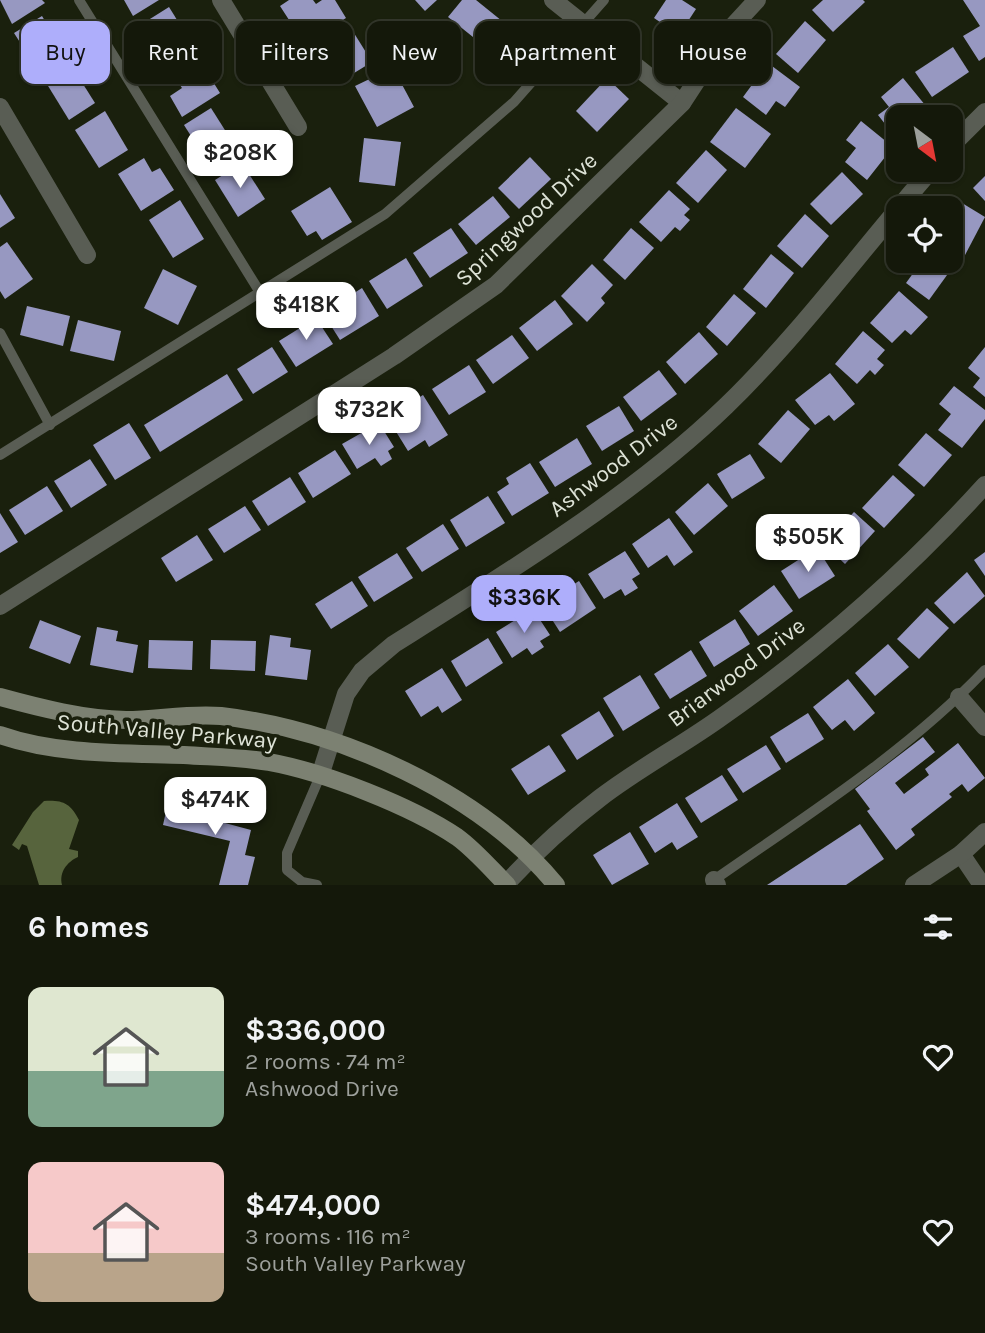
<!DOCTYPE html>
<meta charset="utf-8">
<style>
body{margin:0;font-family:Karla,sans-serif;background:#1d2113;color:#f1f3f6;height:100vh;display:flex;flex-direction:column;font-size:26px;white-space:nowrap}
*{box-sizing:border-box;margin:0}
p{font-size:23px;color:#9da09c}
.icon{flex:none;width:38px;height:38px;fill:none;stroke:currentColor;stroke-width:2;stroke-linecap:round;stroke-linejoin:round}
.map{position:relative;height:885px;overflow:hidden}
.drawer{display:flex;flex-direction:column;background:#14180a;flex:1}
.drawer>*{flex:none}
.guide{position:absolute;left:21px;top:21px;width:943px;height:63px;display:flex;gap:14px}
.needle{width:46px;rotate:148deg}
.controls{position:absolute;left:886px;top:105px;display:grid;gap:14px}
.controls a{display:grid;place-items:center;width:77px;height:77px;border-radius:14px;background:#14180a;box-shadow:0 2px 5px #0004,0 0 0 2px #33372b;font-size:35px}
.price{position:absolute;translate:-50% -60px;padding:0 16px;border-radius:14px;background:#fff;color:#222;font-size:23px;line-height:46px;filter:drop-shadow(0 2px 4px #0008)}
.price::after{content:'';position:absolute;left:50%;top:42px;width:21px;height:16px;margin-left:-10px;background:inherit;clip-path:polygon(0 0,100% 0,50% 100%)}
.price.current{background:#aeaefb;color:#111}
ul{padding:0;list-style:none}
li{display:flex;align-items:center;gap:21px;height:175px;padding:0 28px}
li span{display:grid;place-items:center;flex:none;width:196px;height:140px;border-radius:14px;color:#555}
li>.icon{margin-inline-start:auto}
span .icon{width:84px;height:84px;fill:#fffc;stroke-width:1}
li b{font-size:30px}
h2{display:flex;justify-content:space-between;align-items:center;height:84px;padding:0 28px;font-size:30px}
.tag{padding:0 24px;border-radius:14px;background:#14180a;box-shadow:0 2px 5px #0004,0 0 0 2px #33372b;font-size:24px;line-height:63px}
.tag.current{background:#aeaefb;color:#111}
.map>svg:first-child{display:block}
</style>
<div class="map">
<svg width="985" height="885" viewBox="0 0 985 885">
<rect width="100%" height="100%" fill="#1a200d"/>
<path fill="#57643d" d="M44,801C63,800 70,803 79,820L69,849L78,851V857C67,862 59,872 62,885H39L27,846L22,844L19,850L12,845L33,812Z"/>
<g fill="#9798c1">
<polygon points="0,0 42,0 45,3 12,24"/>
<polygon points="124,0 159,0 133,16"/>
<polygon points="289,0 313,0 316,4 322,0 335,0 346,18 288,54 275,33 291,23 280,6"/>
<polygon points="415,0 437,0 425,11"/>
<polygon points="462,0 476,0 502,21 483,45 448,17"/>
<polygon points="666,0 682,0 696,9 679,35 654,18"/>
<polygon points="823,0 863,0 865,2 833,32 812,10"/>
<polygon points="963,0 985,0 985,57 979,61 963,36 980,26"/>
<polygon points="169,7 192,44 165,61 142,24"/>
<polygon points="42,16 54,36 61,31 73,51 39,72 14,33"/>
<polygon points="805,21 826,40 798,73 776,54"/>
<polygon points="349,25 372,62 346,78 323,41"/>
<polygon points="510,26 543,54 523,79 516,73 513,78 485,56"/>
<polygon points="953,47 969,72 932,97 915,72"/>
<polygon points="197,56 220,93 182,117 170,96 182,88 171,72"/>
<polygon points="768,63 800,87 785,107 776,101 766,115 743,97"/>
<polygon points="71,65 95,103 69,120 45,81"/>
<polygon points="382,73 388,82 398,77 414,107 377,127 355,86"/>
<polygon points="607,78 629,99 597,132 576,111"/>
<polygon points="903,78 930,111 922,117 898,117 896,138 878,115 889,107 881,97"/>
<polygon points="211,108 235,146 208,163 184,125"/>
<polygon points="736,108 771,134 745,168 710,142"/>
<polygon points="105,111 128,150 99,168 75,130"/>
<polygon points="861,121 893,147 867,180 845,162 856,148 846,140"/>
<polygon points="364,138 401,142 395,186 359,182"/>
<polygon points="706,150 727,170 698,203 676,183"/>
<polygon points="530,157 551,179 519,209 498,188"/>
<polygon points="144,158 152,172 160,168 174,190 141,211 118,174"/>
<polygon points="242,163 265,199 238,217 215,180"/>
<polygon points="842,172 863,194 831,225 810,204"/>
<polygon points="985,176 985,201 973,188"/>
<polygon points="330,187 352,222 322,240 316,231 307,236 291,211"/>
<polygon points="669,190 690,209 684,215 690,220 680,231 675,227 661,242 639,222"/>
<polygon points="0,194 15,218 0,228"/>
<polygon points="493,196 510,217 476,245 458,224"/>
<polygon points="180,200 204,239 173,258 149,220"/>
<polygon points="962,203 985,217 964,257 950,249 950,222"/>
<polygon points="805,214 829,236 802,268 777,246"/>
<polygon points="451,228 468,253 430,278 413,253"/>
<polygon points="631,228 654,248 625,280 603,260"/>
<polygon points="7,242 33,279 5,299 0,291 0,247"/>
<polygon points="771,254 794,273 766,308 743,289"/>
<polygon points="406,258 423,286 387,309 369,281"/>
<polygon points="922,261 950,261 955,264 929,300 906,283"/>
<polygon points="592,264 613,285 601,298 605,303 587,322 561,296"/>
<polygon points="163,269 197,286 178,325 144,308"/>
<polygon points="362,288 379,316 340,340 323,313"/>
<polygon points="899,291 928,317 911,335 905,330 892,343 870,323"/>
<polygon points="734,294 756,313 727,346 706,327"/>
<polygon points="555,300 573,324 537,351 519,328"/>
<polygon points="27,306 70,316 63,346 20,335"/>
<polygon points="316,318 333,344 296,367 279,341"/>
<polygon points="78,320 121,331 114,361 70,351"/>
<polygon points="863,331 885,350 877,359 884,365 875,375 870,370 857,384 835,364"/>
<polygon points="699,332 718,354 685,384 666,362"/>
<polygon points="512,335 529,358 493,384 476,360"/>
<polygon points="272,347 288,372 253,394 237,369"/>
<polygon points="985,347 985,397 973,387 980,378 968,368"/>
<polygon points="469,365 486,392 449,415 432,389"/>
<polygon points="659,370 677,394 641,421 623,397"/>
<polygon points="830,373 855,404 834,421 829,415 815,425 795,400"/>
<polygon points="227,374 243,400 160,452 144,425"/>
<polygon points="954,386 985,410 985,419 962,448 938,430 951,414 939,404"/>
<polygon points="423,395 448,435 429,447 425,440 408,451 387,417"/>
<polygon points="619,406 634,431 602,451 586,426"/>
<polygon points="788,410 810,429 781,463 758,444"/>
<polygon points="129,423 151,458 115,480 93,445"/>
<polygon points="379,423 394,447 388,451 392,459 381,466 375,458 357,469 342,444"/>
<polygon points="926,433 952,455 924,487 898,465"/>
<polygon points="577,438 592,464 555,487 539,462"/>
<polygon points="335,450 351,474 313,498 298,473"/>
<polygon points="750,454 765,478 732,499 717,474"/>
<polygon points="90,459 107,485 71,508 54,481"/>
<polygon points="530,463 549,493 512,516 497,492 509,484 506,478"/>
<polygon points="893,475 915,495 884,528 862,508"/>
<polygon points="290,477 306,502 268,526 252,501"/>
<polygon points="708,483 728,506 694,535 675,512"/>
<polygon points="47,486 63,511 25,535 9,510"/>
<polygon points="488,496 505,523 466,547 450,520"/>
<polygon points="245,506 261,530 224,553 208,529"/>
<polygon points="854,512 875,531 845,564 824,544"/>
<polygon points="0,513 18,542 0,553"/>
<polygon points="669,518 693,552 674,566 667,555 648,568 632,544"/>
<polygon points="443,524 459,549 422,572 406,548"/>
<polygon points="197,535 213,560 176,582 161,558"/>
<polygon points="817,548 835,576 799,599 781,571"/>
<polygon points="625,551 640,574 632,579 638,588 625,596 621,589 604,599 588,574"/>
<polygon points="985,552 985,576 974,560"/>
<polygon points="397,553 413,578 374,602 358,577"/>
<polygon points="967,572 985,596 954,624 934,603"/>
<polygon points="352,581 368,606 331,629 315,604"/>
<polygon points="579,581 596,608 560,632 542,604"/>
<polygon points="774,585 793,611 758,636 739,611"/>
<polygon points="927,608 949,628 919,659 897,639"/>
<polygon points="533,609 550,635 540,641 544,647 532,655 527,648 512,658 496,632"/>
<polygon points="735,619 750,644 714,667 699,642"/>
<polygon points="40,620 81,636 70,664 29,648"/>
<polygon points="97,627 118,631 116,641 138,645 133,673 90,665"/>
<polygon points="270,635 291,638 290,647 311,650 307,680 265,675"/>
<polygon points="488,638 503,663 466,687 451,661"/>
<polygon points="149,640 193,641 192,670 148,668"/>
<polygon points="211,640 256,641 255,671 210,669"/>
<polygon points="888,644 909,667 875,696 855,673"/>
<polygon points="691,650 707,676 670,699 654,674"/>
<polygon points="442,668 462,700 442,713 438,706 421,717 405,691"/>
<polygon points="640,675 660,708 623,731 603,698"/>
<polygon points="848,679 875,713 854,731 845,720 832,730 813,707"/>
<polygon points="599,711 614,736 577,760 561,735"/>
<polygon points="808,713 824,739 786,763 770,737"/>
<polygon points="923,737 935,752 895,783 904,794 929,775 925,769 958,743 985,778 968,792 962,784 949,794 952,797 911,829 915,835 896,850 867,811 870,809 855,789"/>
<polygon points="549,745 566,771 528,795 511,769"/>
<polygon points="766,745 781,769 743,793 727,769"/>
<polygon points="722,775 738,800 701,823 685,798"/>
<polygon points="169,798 227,812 225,823 251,830 245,855 255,857 248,885 219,885 230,841 163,825"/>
<polygon points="677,803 698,837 677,850 672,842 655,853 639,827"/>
<polygon points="860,824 884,859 846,885 767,885"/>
<polygon points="630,832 649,864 612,885 593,855"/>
</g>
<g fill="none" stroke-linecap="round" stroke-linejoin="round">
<g stroke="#595d54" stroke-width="10">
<polyline points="79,0 261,294"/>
<polyline points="0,333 50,425"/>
<polyline points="0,455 385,214 514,102 604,0"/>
<path d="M714,880C807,815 907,752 985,670"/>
<polyline points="317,885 302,882 287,870 287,853 320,776"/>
</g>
<g stroke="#595d54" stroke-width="18">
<polyline points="221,0 298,127"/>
<polyline points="553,0 682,103"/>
<polyline points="0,107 87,255"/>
<polyline points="950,147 985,112"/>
<polyline points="0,606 394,356 496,285 682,103 731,28 757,0"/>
<polyline points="959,697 985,727"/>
<path d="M320,776L346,694L362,671L394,644C504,575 633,496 726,406C801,333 862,249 931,170"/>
<polyline points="961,854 982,885"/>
<polyline points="714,880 717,885"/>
<path d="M506,884C534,853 566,824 600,798C639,768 683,745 723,716C817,650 908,570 985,485"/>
<polyline points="914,885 961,854 985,832"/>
</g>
<g stroke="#7c8172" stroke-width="18">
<path d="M0,697C40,708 84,719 126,720C157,720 189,713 221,716C340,730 480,792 556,885"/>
<path d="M0,735C57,755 124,753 184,755C213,757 241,757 269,762C324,772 411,806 457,837C475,850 491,869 507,885"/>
</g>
</g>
<g text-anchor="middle" stroke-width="7" stroke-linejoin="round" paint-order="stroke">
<g font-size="23" fill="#dee3d7" stroke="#1a200d">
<text transform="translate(526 219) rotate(-43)" y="8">Springwood Drive</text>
<text transform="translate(613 465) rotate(-37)" y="8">Ashwood Drive</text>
<text transform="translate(736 672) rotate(-37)" y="8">Briarwood Drive</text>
<text transform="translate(167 731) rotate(5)" y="8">South Valley Parkway</text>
</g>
</g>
</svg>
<div class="controls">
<a><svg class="needle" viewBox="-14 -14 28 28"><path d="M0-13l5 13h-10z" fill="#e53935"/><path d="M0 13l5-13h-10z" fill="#9da09c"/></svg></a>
<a><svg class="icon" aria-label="locate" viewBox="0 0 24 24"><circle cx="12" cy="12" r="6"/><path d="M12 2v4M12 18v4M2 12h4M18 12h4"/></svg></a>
</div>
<b class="price" style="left:240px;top:190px">$208K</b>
<b class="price" style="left:306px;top:342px">$418K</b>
<b class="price" style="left:369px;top:447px">$732K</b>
<b class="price" style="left:808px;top:574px">$505K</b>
<b class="price current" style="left:524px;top:635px">$336K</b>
<b class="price" style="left:215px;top:837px">$474K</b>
<div class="guide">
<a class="tag current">Buy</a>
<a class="tag">Rent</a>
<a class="tag">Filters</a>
<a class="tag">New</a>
<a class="tag">Apartment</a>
<a class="tag">House</a>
</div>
</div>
<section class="drawer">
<h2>6 homes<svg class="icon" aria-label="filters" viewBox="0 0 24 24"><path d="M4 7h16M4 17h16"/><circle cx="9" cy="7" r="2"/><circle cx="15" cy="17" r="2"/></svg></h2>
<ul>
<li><span style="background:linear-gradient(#dfe7d0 60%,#7fa58c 0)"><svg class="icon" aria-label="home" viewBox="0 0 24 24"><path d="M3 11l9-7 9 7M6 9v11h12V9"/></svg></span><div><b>$336,000</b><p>2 rooms · 74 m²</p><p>Ashwood Drive</p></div><svg class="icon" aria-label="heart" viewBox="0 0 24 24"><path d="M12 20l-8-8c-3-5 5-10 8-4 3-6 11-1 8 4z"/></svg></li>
<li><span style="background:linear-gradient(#f6c9c9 65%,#b9a48a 0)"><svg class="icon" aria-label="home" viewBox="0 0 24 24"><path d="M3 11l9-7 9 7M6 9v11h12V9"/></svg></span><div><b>$474,000</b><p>3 rooms · 116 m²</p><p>South Valley Parkway</p></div><svg class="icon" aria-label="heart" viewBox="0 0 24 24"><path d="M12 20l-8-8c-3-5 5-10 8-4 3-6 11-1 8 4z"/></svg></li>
</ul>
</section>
